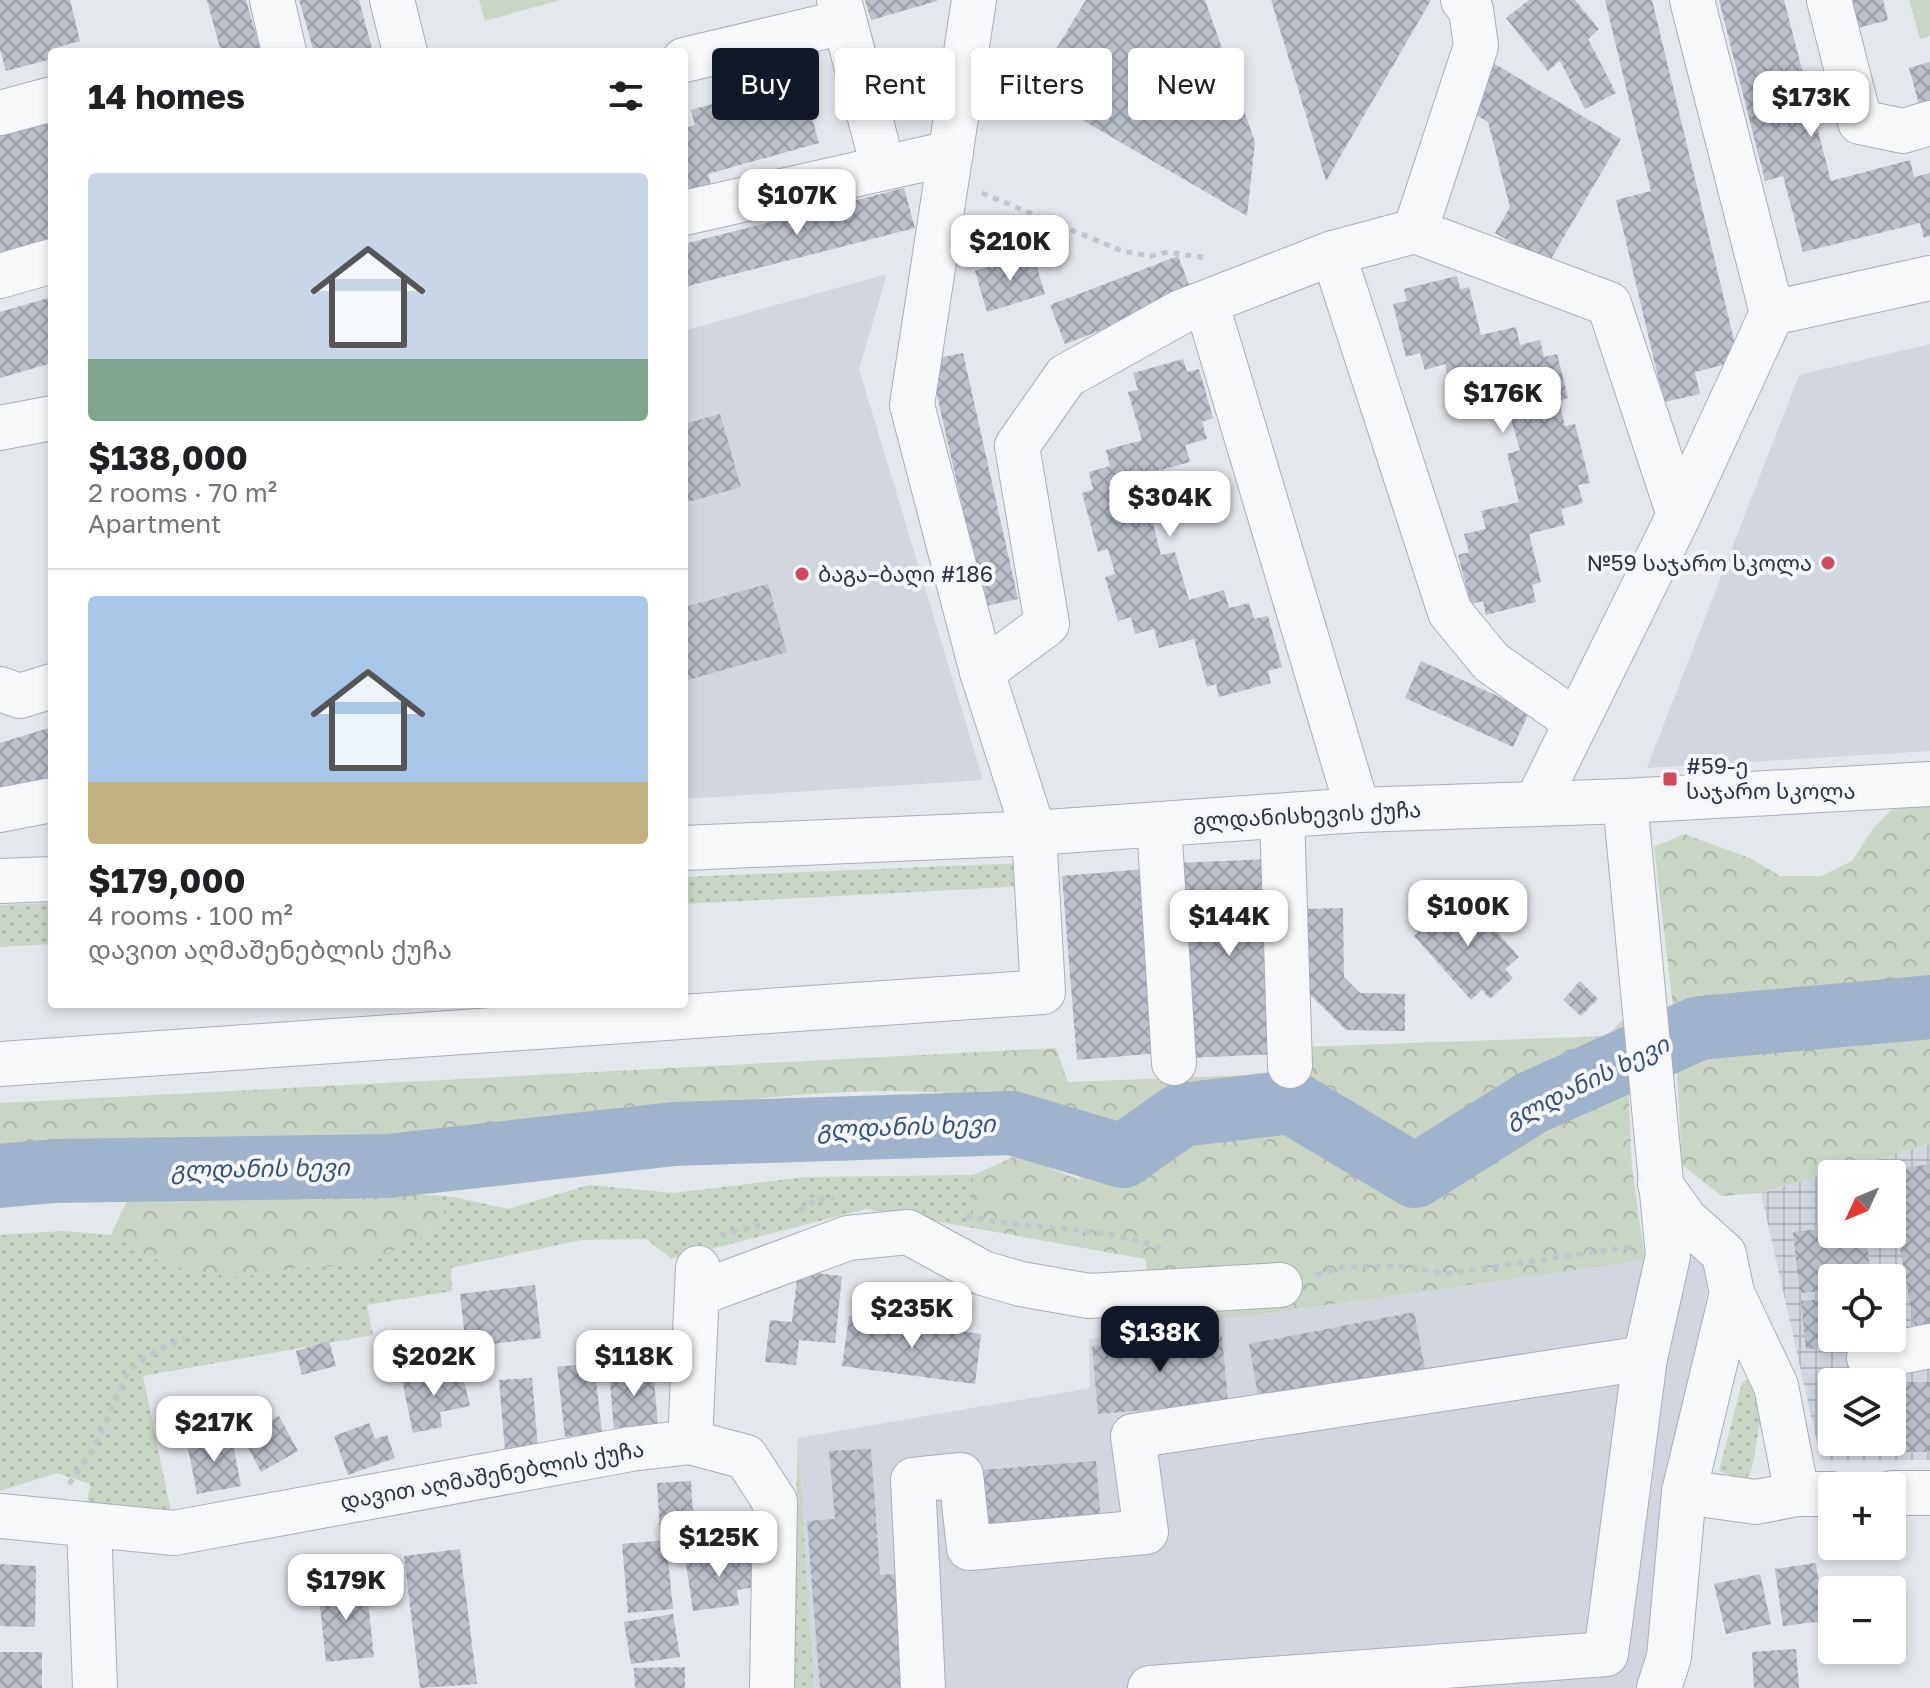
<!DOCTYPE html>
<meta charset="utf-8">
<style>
body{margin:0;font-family:"Golos Text","Noto Sans Georgian",sans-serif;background:#f2f2f2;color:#202124;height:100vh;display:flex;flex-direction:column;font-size:30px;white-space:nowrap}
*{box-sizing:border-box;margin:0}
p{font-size:26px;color:#757577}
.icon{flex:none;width:44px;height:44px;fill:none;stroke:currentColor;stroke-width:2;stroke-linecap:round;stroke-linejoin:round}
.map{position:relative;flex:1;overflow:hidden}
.panel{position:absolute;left:48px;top:48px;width:640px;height:960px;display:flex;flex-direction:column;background:#fff;border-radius:8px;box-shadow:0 4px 12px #0003}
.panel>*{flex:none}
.hud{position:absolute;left:712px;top:48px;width:760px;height:72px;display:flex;gap:16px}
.needle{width:52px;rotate:226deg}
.tools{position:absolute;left:1818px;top:1160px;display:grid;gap:16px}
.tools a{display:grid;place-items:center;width:88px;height:88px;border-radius:8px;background:#fff;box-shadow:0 4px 12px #0003;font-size:40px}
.price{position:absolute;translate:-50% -68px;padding:0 18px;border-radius:16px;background:#fff;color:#222;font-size:26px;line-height:52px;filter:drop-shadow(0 2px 4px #0008)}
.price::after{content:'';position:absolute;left:50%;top:48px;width:24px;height:18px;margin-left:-12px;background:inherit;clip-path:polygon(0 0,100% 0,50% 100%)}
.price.active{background:#111827;color:#fff}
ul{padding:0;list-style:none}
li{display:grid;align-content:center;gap:16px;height:424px;padding:0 40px}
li+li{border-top:2px solid #e0e0e0}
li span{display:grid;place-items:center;height:248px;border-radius:8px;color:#555}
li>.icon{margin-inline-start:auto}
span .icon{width:144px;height:144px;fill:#fffc;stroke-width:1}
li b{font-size:34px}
h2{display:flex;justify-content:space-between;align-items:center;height:96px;padding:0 40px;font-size:34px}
.chip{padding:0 28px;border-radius:8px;background:#fff;box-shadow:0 4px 12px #0003;font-size:28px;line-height:72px}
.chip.active{background:#111827;color:#fff}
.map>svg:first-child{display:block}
</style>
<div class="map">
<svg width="1930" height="1688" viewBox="0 0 1930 1688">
<defs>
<pattern id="industrial-grid" width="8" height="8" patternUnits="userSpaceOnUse" patternTransform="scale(2)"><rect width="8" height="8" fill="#d2d6de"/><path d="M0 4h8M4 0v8" fill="none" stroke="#b4b8c0"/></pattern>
<pattern id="grass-dots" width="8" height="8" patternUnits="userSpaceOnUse" patternTransform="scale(2)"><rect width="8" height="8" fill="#c9d6c5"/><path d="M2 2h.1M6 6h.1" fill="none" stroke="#adb8ab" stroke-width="1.8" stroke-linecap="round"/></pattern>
<pattern id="forest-crowns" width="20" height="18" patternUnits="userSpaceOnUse" patternTransform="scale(2)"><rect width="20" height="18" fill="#c9d6c5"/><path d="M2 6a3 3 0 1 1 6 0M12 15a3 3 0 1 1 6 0" fill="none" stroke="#adb8ab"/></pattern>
<pattern id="building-cross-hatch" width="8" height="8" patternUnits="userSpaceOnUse" patternTransform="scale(2)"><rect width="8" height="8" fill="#bbc0ca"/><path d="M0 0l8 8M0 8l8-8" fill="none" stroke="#989da6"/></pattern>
</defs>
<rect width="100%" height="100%" fill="#e4e7ec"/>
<g fill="#d2d6de">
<polygon points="887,274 859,369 983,780 684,799 684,331"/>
<polygon points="1930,344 1930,751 1647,768 1799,375"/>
<polygon points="1668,1256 1713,1258 1640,1688 814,1688 798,1438 1090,1388 1089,1339"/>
</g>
<path fill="url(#industrial-grid)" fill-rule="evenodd" d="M1930,1144V1460H1821L1761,1193ZM1832,1174H1892V1234H1832ZM1832,1278H1892V1338H1832ZM1832,1382H1892V1442H1832Z"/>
<g fill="url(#grass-dots)">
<polygon points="1048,862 1048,885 684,904 684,877"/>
<polygon points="52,903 52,944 0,947 0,905"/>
<polygon points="973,1175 973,1228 866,1209 672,1259 646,1239 581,1240 451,1268 452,1291 367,1305 373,1335 143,1376 172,1517 87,1504 90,1484 57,1473 0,1491 0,1235 63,1231 111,1235 152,1258 240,1277 297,1268 429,1233 454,1197 508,1209 589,1185 673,1193 805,1177"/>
<polygon points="1752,1377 1763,1406 1752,1468 1748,1477 1741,1479 1719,1471 1742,1383"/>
<polygon points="798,1438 814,1688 790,1688"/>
</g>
<g fill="url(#forest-crowns)">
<polygon points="1930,804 1930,1144 1761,1193 1722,1196 1682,1165 1674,1015 1654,847 1684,834 1750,858 1780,876 1821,876 1852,861 1873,829 1891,810"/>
<path d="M1625,1018L1632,1167L1645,1260L1157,1329L1145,1259L973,1228V1175L1018,1155L1077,1179L1117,1165L1150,1163L1157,1155C1124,1121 1082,1112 1038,1104C794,1058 544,1148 301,1160C200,1165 101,1140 0,1146V1103L1056,1048L1068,1082L1302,1073L1300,1047L1606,1036Z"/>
<polygon points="298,1186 454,1197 429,1233 364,1265 297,1268 240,1277 195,1273 152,1258 111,1235 133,1187 161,1193"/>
</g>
<g fill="#c9d6c5">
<polygon points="479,0 560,0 485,21"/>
<polygon points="1909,0 1930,0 1930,36 1920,39"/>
</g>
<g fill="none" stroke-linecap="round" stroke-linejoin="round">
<polyline stroke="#9fb4cc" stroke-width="64" points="0,1176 54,1171 388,1166 674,1134 1012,1123 1123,1156 1181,1115 1291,1102 1415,1176 1531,1103 1699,1028 1930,1007"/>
</g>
<g fill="url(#building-cross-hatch)">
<polygon points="0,0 70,0 80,41 58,47 59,52 52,52 52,59 6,71 0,50"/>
<polygon points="207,0 246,0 261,52 221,52"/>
<polygon points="299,0 359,0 373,52 314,52"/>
<polygon points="865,0 937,0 937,1 871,20"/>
<polygon points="1086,0 1205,0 1255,142 1247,216 1031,90"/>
<polygon points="1271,0 1431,0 1326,181"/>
<polygon points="1529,0 1575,0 1599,29 1588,39 1616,93 1585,109 1560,61 1548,71 1506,18"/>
<polygon points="1605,0 1652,0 1739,361 1695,372 1700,394 1664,402 1616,200 1651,191"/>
<polygon points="1719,0 1784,0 1831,181 1910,160 1914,177 1930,173 1930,236 1924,238 1920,223 1803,252 1783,176 1765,181"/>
<polygon points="1842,0 1883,0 1888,20 1850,30"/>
<polygon points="1930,62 1930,102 1919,104 1909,68"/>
<polygon points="1493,63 1621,139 1548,264 1495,233 1510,207 1488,122 1466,109"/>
<polygon points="801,79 819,143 708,174 712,189 684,197 684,128 695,125 691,110"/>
<polygon points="52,119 52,248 0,262 0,133"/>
<polygon points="904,188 915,228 684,287 684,244"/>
<polygon points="1033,254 1045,294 987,312 975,271"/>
<polygon points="1178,256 1193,295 1065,344 1050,305"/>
<polygon points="1457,276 1460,289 1469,287 1481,335 1516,327 1520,345 1540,340 1544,357 1557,354 1568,398 1559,401 1565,426 1575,424 1590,483 1578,485 1583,503 1561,509 1565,525 1529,534 1541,582 1532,585 1536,602 1486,615 1483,601 1471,604 1458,555 1469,552 1464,534 1486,529 1481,511 1519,502 1507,454 1520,450 1511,419 1497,423 1485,373 1449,382 1445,364 1425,370 1420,353 1406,357 1393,304 1407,301 1404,289"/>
<polygon points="52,297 52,363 0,378 0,312"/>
<polygon points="963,353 1018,599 985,606 929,360"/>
<polygon points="1183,359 1187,372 1199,369 1213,418 1202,422 1207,439 1185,445 1190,462 1153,472 1166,521 1153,524 1161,555 1175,552 1189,600 1224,590 1229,608 1249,603 1254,619 1268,616 1282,667 1268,671 1271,683 1219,697 1216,684 1207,687 1194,639 1159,648 1154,629 1135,634 1131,617 1118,621 1105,577 1115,574 1108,549 1098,552 1082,493 1093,490 1089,472 1110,466 1106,450 1142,440 1128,392 1138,390 1133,373"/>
<polygon points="720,414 741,487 684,503 684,424"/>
<polygon points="768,584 787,652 684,681 684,595 688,606"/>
<polygon points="1421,661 1530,711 1513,747 1405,698"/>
<polygon points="52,727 52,786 0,801 0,743"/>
<polygon points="1271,859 1280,1054 1187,1058 1177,863"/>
<polygon points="1146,869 1160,1053 1077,1060 1062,876"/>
<polygon points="1462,892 1519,957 1505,969 1513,978 1490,999 1482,990 1471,1000 1414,936"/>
<polygon points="1343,908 1344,977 1360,993 1405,994 1405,1031 1346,1030 1302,987 1301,909"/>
<polygon points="1580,981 1598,999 1581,1016 1563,1000"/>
<polygon points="1930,1164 1930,1333 1916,1335 1892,1204 1892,1174 1883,1172"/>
<polygon points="1832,1228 1832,1234 1866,1234 1871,1278 1832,1278 1832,1290 1800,1293 1793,1232"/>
<polygon points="798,1271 842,1276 835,1343 799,1340 796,1365 765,1362 770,1320 792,1322"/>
<polygon points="535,1285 541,1338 466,1347 460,1294"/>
<polygon points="1832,1298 1832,1338 1837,1338 1838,1347 1806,1349 1801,1301"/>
<polygon points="1414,1312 1425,1369 1259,1401 1249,1344"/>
<polygon points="849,1316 981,1334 975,1384 842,1366"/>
<polygon points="1222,1335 1228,1403 1098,1414 1092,1346"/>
<polygon points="329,1341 336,1366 302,1375 296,1351"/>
<polygon points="594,1363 602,1432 565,1437 557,1367"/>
<polygon points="653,1366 658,1427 614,1431 609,1370"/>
<polygon points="461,1368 470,1406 440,1412 442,1427 413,1433 402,1380"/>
<polygon points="532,1378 538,1448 505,1451 499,1380"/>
<polygon points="1901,1382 1930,1382 1930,1452 1903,1452"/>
<polygon points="279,1416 298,1451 261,1472 242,1436"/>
<polygon points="369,1423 375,1439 387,1435 395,1458 348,1475 334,1436"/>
<polygon points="231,1434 241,1486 197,1494 187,1443"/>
<polygon points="1835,1442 1877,1442 1878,1451 1836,1452"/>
<polygon points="871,1449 880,1575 895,1574 903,1688 820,1688 807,1521 835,1519 829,1451"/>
<polygon points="1096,1461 1101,1524 987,1534 982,1470"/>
<polygon points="691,1481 694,1532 660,1533 657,1483"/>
<polygon points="666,1540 673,1609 628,1613 622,1544"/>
<polygon points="460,1549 477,1684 420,1688 404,1556"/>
<polygon points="749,1549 755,1587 737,1590 739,1605 693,1611 685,1557"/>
<polygon points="1816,1563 1824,1621 1783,1626 1775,1569"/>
<polygon points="0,1564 36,1566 35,1627 0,1626"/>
<polygon points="1760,1574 1771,1624 1726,1634 1714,1584"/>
<polygon points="366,1583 374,1657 326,1662 318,1588"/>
<polygon points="673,1614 680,1657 631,1664 624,1622"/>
<polygon points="1796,1649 1799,1688 1754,1688 1752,1652"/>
<rect x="0" y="1652" width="42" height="36"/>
<polygon points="685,1667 685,1688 635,1688 634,1668"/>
</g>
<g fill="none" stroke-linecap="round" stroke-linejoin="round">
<g stroke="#a9aeb7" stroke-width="46">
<g id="minor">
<polyline points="272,0 284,52"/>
<polyline points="392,0 405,52"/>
<polyline points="839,0 883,167"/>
<polyline points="1692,0 1772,313"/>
<polyline points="1829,0 1860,122 1903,131 1930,123"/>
<polyline points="684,60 844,22"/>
<polyline points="0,113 52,99"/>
<polyline points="684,213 951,153"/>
<polyline points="1415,231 1476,46 1471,10 1463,0"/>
<polyline points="1333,253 1450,612 1491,662 1575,721"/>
<polyline points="0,276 52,261"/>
<polyline points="1207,305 1358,810"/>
<polyline points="0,428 52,418"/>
<polyline points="982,672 1047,624 1017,446 1066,376 1181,312 1333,253 1415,231 1609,304 1679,515"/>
<polyline points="0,689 20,696 52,686"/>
<polyline points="1625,801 1668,1256 1645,1358"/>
<polyline points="1536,804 1679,515 1772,313 1930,278"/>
<polyline points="0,810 52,800"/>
<polyline points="1282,816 1290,1066"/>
<polyline points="1159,824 1174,1063"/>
<polyline points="684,848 1034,833 1358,810 1625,801 1930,784"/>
<polyline points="0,881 52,879"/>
<polyline points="0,1064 1043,992 1034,833 982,672 912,405 974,0"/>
<polyline points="1732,1293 1776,1386 1797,1494 1832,1494"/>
<polyline points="697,1294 848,1238 908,1232 983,1273 1021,1284 1089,1296 1280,1285"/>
<polyline points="1869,1358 1930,1346"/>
<polyline points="690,1442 698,1268"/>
<polyline points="1684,1492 1756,1502 1797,1494"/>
<polyline points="1892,1493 1930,1493"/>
<polyline points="0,1516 174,1533 631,1449 690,1442 746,1457 775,1502 772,1688"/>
<polyline points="89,1525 95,1688"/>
<polyline points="923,1688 913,1480 961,1475 969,1548 1146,1532 1133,1436 1645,1358 1606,1654 1150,1688"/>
<polyline points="1659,1688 1669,1657 1684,1492 1732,1293 1724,1254 1685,1219 1660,1184"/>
</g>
</g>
<g stroke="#c2c5cb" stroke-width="5" stroke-dasharray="6 6" stroke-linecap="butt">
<polyline points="982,193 1122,251 1151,256 1168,252 1207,258"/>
<polyline points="799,1211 818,1199 834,1199"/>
<path d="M966,1216C1031,1231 1103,1224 1165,1250"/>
<polyline points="720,1235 765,1224"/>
<polyline points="1316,1275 1343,1267 1407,1266 1443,1274 1630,1247"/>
<polyline points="69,1484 93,1450 129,1370 158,1349 185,1339"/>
</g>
<use href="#minor" stroke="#f7f8fa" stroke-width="44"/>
</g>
<g fill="#d1495b" stroke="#f4f6f9" stroke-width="3">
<circle cx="1828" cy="563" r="8"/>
<circle cx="802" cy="574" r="8"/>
<rect x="1662" y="771" width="16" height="16" rx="4"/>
</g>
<g text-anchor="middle" stroke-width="8" stroke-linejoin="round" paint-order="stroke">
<g font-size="22" fill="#2b3445" stroke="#f4f6f9" text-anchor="start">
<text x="1812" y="571" text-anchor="end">№59 საჯარო სკოლა</text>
<text x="818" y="582">ბაგა–ბაღი #186</text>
<text x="1686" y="774">#59-ე<tspan x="1686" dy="25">საჯარო სკოლა</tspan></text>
</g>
<g font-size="22" fill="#2b3445" stroke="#f4f6f9">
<text transform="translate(1307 815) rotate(-3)" y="8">გლდანისხევის ქუჩა</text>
<text transform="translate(492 1475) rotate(-10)" y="8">დავით აღმაშენებლის ქუჩა</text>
</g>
<g font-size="24" font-style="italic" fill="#34527a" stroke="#f4f6f9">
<text transform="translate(1587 1082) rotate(-26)" y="8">გლდანის ხევი</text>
<text transform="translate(906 1127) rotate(-2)" y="8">გლდანის ხევი</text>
<text transform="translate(260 1169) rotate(-1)" y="8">გლდანის ხევი</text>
</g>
</g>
</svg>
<div class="tools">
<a><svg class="needle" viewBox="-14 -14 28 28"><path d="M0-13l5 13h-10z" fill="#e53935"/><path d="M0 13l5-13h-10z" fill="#757577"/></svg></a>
<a><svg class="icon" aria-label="locate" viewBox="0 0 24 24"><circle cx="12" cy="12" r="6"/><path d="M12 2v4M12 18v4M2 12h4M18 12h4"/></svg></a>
<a><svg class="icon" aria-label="layers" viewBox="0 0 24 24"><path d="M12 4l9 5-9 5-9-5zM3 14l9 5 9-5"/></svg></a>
<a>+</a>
<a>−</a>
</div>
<b class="price" style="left:1811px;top:139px">$173K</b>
<b class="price" style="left:797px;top:237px">$107K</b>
<b class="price" style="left:1010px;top:283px">$210K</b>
<b class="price" style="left:1503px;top:435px">$176K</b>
<b class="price" style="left:1170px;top:539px">$304K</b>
<b class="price" style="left:1468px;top:948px">$100K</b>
<b class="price" style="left:1229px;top:958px">$144K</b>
<b class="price" style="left:912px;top:1350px">$235K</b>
<b class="price active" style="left:1160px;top:1374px">$138K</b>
<b class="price" style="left:434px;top:1398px">$202K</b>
<b class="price" style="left:634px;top:1398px">$118K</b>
<b class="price" style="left:214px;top:1464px">$217K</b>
<b class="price" style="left:719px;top:1579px">$125K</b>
<b class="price" style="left:346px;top:1622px">$179K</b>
<div class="hud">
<a class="chip active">Buy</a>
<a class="chip">Rent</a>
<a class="chip">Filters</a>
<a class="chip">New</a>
</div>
<section class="panel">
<h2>14 homes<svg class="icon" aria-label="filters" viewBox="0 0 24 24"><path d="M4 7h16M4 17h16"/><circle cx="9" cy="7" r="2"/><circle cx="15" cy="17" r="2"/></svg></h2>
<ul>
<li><span style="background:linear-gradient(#c9d6e8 75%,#7fa58c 0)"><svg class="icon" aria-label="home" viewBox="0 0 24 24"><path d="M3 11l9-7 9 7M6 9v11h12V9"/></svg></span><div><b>$138,000</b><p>2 rooms · 70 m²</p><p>Apartment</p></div></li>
<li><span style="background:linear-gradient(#a9c7e8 75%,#c2b280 0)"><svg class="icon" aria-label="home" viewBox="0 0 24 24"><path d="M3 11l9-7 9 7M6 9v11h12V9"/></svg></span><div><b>$179,000</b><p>4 rooms · 100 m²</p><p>დავით აღმაშენებლის ქუჩა</p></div></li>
</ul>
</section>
</div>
